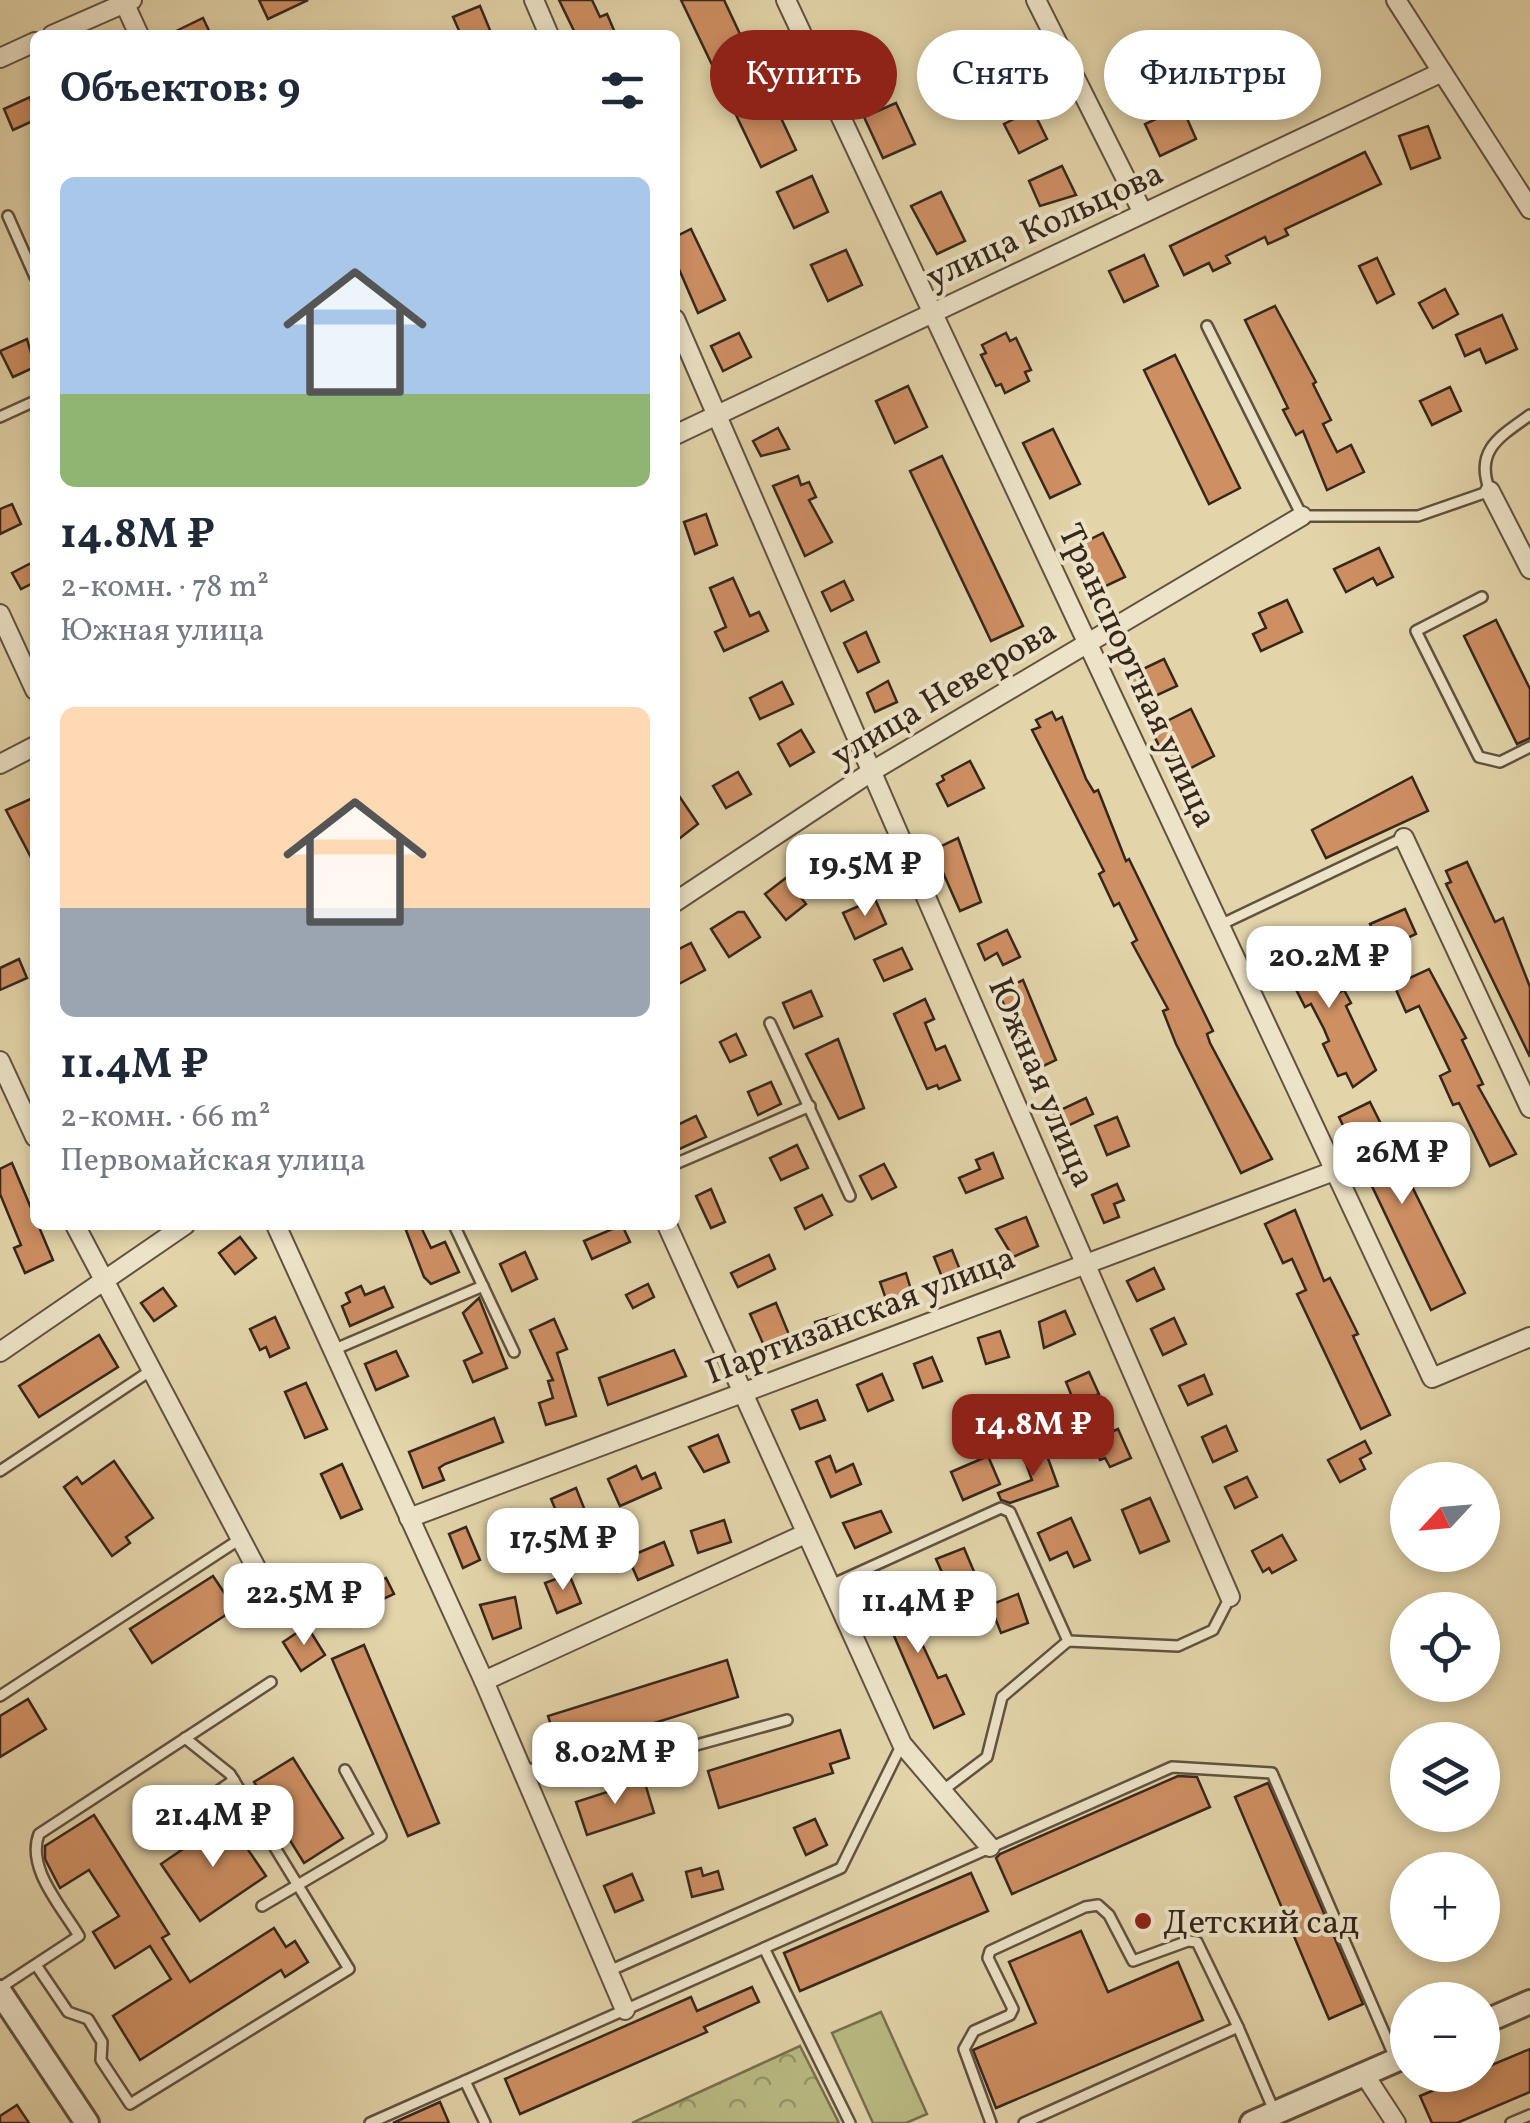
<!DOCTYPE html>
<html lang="ru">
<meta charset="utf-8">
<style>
body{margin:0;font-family:Vollkorn,serif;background:#f2f2f3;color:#1f2937;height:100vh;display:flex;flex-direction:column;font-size:38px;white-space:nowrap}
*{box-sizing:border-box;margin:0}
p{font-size:32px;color:#747a83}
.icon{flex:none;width:55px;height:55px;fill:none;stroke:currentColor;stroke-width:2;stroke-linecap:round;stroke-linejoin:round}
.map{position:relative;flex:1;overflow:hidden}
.side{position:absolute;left:30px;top:30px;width:650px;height:1200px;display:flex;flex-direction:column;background:#fff;border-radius:15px;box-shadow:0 5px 15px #0003}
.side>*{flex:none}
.guide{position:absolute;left:710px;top:30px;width:670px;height:90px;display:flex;gap:20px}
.needle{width:65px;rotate:244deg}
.controls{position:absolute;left:1390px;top:1462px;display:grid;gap:20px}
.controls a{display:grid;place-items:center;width:110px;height:110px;border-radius:50%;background:#fff;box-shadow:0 5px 15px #0003;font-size:50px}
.price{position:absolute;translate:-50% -85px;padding:0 22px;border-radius:20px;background:#fff;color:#222;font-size:32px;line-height:65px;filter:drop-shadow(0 2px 5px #0008)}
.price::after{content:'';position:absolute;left:50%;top:60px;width:30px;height:22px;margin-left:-15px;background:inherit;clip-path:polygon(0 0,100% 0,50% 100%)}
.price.on{background:#8f2418;color:#fff}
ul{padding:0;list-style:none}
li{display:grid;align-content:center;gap:20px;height:530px;padding:0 30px}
li span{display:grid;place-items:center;height:310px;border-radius:15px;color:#555}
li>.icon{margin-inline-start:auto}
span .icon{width:180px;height:180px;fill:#fffc;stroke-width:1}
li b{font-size:42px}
h2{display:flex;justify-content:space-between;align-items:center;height:120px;padding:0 30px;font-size:42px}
.tag{padding:0 35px;border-radius:45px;background:#fff;box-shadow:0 5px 15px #0003;font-size:35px;line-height:90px}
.tag.on{background:#8f2418;color:#fff}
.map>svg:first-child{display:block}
</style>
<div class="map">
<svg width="1530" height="2123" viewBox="0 0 1530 2123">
<defs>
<pattern id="forest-crowns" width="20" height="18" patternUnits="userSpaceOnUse" patternTransform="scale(2.5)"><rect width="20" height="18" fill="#babb84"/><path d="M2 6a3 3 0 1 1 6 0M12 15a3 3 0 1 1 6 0" fill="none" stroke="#98986b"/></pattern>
</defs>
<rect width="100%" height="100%" fill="#e3d4aa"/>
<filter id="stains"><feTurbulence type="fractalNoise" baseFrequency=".002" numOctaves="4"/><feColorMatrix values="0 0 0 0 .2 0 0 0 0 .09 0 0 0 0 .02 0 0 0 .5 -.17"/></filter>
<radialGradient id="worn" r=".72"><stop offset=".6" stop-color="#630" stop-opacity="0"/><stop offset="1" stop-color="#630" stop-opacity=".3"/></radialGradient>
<polygon fill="#babb84" stroke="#787150" stroke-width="2.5" points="881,2012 927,2114 906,2123 873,2123 832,2033"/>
<polygon fill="url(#forest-crowns)" stroke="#787150" stroke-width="2.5" points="800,2046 839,2123 632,2123"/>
<g fill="#ce8f63" stroke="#36271d" stroke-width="2.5">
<polygon points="259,0 308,0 268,19"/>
<polygon points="559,0 592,0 600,17 607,14 616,35 576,35"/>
<polygon points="681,0 724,0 755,66 746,70 763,104 772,99 796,150 761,167"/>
<polygon points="480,6 492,35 461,35 453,17"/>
<polygon points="203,18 211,35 168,35"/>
<polygon points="869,47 881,71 853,85 841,61"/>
<polygon points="1004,51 1016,75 1030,68 1039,85 1024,92 1047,139 1019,153 1004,124 1016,118 1002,90 991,96 975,66"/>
<polygon points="1293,58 1308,89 1244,118 1232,91 1238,88 1236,82"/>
<polygon points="30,97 35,120 13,130 4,109"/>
<polygon points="896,103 915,144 883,158 864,117"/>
<polygon points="1182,107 1196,139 1160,156 1145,124"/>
<polygon points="1428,126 1440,158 1411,169 1399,136"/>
<polygon points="1365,152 1381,184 1285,229 1288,235 1268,244 1265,237 1226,256 1230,263 1213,271 1209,263 1184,275 1170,246"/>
<polygon points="1062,166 1076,195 1040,206 1029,181"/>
<polygon points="812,176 828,212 794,228 777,192"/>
<polygon points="941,192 965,241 937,254 911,206"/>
<polygon points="691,229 725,300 698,313 675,260 675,237"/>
<polygon points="846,250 862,285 828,301 811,265"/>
<polygon points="1144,255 1158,286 1124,302 1109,271"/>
<polygon points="1377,258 1394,294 1377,303 1359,266"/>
<polygon points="1445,289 1458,314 1433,328 1419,303"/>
<polygon points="1275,306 1316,382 1313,384 1331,420 1323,424 1337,452 1351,445 1364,472 1327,490 1303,431 1296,435 1283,410 1288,408 1245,320"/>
<polygon points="1502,315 1517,349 1486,363 1480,349 1465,356 1456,335"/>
<polygon points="739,333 751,357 723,371 711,346"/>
<polygon points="1006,333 1010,341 1016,338 1031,370 1025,372 1029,381 1005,393 1001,384 996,386 981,355 986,353 982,345"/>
<polygon points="27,339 35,367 13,377 0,351"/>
<polygon points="1175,355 1240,488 1209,504 1144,370"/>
<polygon points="908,386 927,427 895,443 876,401"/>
<polygon points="1450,387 1461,411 1432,425 1420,401"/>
<polygon points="778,428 789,449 761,456 753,441"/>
<polygon points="1053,429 1080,484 1050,498 1023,443"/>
<polygon points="942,456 1023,626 991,641 910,471"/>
<polygon points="798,476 801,485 809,482 816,497 809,500 832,542 805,556 773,486"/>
<polygon points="12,504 21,524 0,534 0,509"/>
<polygon points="706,514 717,545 695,554 684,522"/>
<polygon points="1103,533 1125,577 1093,592 1071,549"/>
<polygon points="1379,548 1393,577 1377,585 1373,578 1346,592 1334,569"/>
<polygon points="35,561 35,582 21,589 12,573"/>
<polygon points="733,578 750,616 759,612 768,631 724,651 715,632 726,627 710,588"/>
<polygon points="844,581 853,600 831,611 822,592"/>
<polygon points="1287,600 1302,632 1261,651 1253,634 1266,628 1259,613"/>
<polygon points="1496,620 1530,689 1530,738 1517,744 1464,636"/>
<polygon points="866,632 879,662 858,672 844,643"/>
<polygon points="1164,659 1177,686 1140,703 1128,676"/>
<polygon points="888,681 897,702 875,712 867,693"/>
<polygon points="782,682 793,704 760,719 750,698"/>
<polygon points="1191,709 1214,756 1185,771 1179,760 1168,765 1151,729"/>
<polygon points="1052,712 1056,720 1062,717 1086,779 1094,792 1098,790 1126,861 1129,859 1213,1031 1207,1034 1210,1043 1272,1159 1241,1173 1176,1044 1163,1011 1168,1009 1132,943 1137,940 1119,903 1114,906 1099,874 1104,871 1032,730 1040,727 1036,720"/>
<polygon points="801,730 814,752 790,766 778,744"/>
<polygon points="970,761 984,788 948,806 937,784 944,780 942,776"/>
<polygon points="738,772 751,794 726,808 713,786"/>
<polygon points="1412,777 1428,811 1326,858 1312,830"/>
<polygon points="675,790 698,824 675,842"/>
<polygon points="35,797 35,865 6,810"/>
<polygon points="958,838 981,902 960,911 933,850"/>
<polygon points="1467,862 1495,922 1503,918 1530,987 1530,1057 1446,884 1451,882 1446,871"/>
<polygon points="791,874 807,895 802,899 806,904 786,920 765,894"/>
<polygon points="875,899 886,924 855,939 843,913"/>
<polygon points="1405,909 1416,934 1382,950 1370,924"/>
<polygon points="738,912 744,912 760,937 729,957 711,929"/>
<polygon points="1007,930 1020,957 1003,965 997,953 985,960 978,944"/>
<polygon points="1317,938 1327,958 1321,960 1338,993 1344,990 1351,1003 1346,1006 1376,1070 1353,1087 1346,1073 1338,1076 1323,1044 1329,1041 1324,1029 1311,1004 1305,1007 1280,958"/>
<polygon points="691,943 705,970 675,986 675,951"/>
<polygon points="902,948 912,969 884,981 874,960"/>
<polygon points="19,959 27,978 0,990 0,968"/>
<polygon points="1429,969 1466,1038 1462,1040 1483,1084 1478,1086 1516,1154 1490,1166 1459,1103 1453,1105 1440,1076 1450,1071 1419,1006 1406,1012 1394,985"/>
<polygon points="1023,980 1056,1060 1035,1070 998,992"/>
<polygon points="811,991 822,1016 794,1028 783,1003"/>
<polygon points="925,999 934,1019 925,1023 936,1050 945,1046 960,1080 939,1089 937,1085 927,1089 894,1014"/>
<polygon points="736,1034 746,1055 730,1062 720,1042"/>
<polygon points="838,1039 864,1108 839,1119 806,1054"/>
<polygon points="771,1082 781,1104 758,1115 748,1092"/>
<polygon points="1086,1098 1093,1114 1061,1129 1054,1113"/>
<polygon points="1370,1102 1465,1293 1431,1310 1339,1117"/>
<polygon points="696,1116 706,1137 675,1151 675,1126"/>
<polygon points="1117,1117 1129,1146 1107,1155 1095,1126"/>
<polygon points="797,1145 808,1168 781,1180 770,1158"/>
<polygon points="993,1153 1003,1178 966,1193 959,1178 980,1169 976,1160"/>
<polygon points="12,1163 53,1260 25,1273 14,1248 21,1245 0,1194 0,1169"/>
<polygon points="884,1164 896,1187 872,1199 860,1176"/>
<polygon points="1117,1184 1124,1200 1114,1204 1119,1217 1104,1223 1092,1195"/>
<polygon points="711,1189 725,1222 711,1228 696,1196"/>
<polygon points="822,1195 832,1215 805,1229 795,1208"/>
<polygon points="1295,1210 1324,1281 1330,1278 1358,1334 1353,1336 1390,1415 1361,1429 1297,1294 1306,1290 1292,1259 1283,1263 1265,1224"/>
<polygon points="1026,1217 1038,1246 1013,1257 996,1229"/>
<polygon points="404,1225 420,1225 431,1248 445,1242 459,1272 431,1284 424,1277"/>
<polygon points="622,1225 630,1242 592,1259 584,1241"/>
<polygon points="240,1237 256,1258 235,1274 219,1253"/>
<polygon points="952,1250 962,1275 944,1282 934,1257"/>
<polygon points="525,1252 537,1279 512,1291 500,1264"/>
<polygon points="769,1255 775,1269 738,1287 731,1273"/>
<polygon points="1154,1268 1164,1289 1137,1301 1127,1281"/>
<polygon points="906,1273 912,1293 887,1302 880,1282"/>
<polygon points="648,1284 654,1297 633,1308 626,1295"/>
<polygon points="361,1286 365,1295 384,1287 393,1307 350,1326 342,1306 350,1302 346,1293"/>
<polygon points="163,1288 176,1306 154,1321 141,1303"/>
<polygon points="479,1298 507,1368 473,1382 464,1361 482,1353 463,1313"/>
<polygon points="776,1303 790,1337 765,1348 750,1314"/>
<polygon points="1065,1311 1075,1334 1044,1348 1039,1322"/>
<polygon points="841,1314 846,1332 820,1340 815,1322"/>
<polygon points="275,1317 289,1348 270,1357 266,1347 260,1350 250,1329"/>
<polygon points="1174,1318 1186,1344 1163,1355 1151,1329"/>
<polygon points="554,1319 567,1349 557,1353 576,1416 546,1425 539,1403 553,1398 548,1381 553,1380 530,1330"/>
<polygon points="1000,1331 1009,1357 986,1364 978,1338"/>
<polygon points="99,1335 118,1367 39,1417 19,1386"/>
<polygon points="674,1350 686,1376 608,1405 599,1378"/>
<polygon points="396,1351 408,1376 376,1390 365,1364"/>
<polygon points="932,1357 942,1381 923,1388 914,1364"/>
<polygon points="1089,1372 1099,1394 1075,1404 1066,1382"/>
<polygon points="882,1374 893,1400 868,1411 857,1385"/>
<polygon points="1204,1375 1212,1394 1188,1405 1179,1386"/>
<polygon points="306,1383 327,1429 305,1438 285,1392"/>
<polygon points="817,1400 825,1420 800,1429 792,1410"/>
<polygon points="494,1418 503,1442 445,1464 439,1468 444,1480 423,1488 409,1452"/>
<polygon points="1226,1426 1237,1451 1213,1462 1202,1437"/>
<polygon points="1118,1429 1131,1458 1110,1467 1105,1458 1100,1460 1092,1441"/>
<polygon points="718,1435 729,1462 704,1472 689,1447"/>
<polygon points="1365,1441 1371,1453 1360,1459 1365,1469 1340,1482 1328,1460"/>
<polygon points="1045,1450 1058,1486 1010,1503 1001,1500 998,1493 1032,1480 1024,1458"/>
<polygon points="830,1456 836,1472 853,1464 861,1484 831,1497 816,1462"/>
<polygon points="988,1456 1000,1484 963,1500 951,1472"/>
<polygon points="114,1461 153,1518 126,1537 130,1543 112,1556 64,1487 77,1477 82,1484"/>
<polygon points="342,1464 362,1509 341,1518 321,1474"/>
<polygon points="636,1466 642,1479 655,1473 661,1488 620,1506 608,1479"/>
<polygon points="1247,1477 1257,1497 1235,1508 1225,1487"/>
<polygon points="576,1488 586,1513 561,1523 551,1499"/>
<polygon points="1150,1498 1169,1541 1140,1553 1122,1510"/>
<polygon points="881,1511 891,1532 855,1548 843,1523"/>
<polygon points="1071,1518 1090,1560 1074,1567 1067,1552 1050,1560 1038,1533"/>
<polygon points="724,1520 731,1542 698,1553 691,1531"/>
<polygon points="524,1522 531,1541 507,1550 500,1532"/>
<polygon points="466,1527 480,1560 463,1568 449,1534"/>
<polygon points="1282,1535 1296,1560 1272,1573 1269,1568 1263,1572 1252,1551"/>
<polygon points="664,1542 673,1565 638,1580 628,1557"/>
<polygon points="964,1548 978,1581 959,1589 956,1582 948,1586 936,1559"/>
<polygon points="569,1574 581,1603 557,1613 545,1583"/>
<polygon points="213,1576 235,1609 152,1663 130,1629"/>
<polygon points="386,1578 394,1594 366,1607 359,1592"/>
<polygon points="903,1578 913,1600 904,1605 938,1678 946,1675 964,1714 934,1728 875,1592"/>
<polygon points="1018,1594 1028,1623 1001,1633 990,1605"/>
<polygon points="515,1597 521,1628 493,1639 480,1605"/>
<polygon points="307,1626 325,1655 301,1671 283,1642"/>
<polygon points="364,1645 439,1823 408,1836 332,1659"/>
<polygon points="727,1660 738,1697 638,1728 642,1740 627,1745 623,1734 560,1753 548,1716"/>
<polygon points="28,1699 46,1729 0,1757 0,1716"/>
<polygon points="840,1730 849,1758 830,1764 833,1773 719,1808 708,1771"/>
<polygon points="293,1758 343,1838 304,1863 254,1782"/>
<polygon points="1178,1776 1197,1777 1210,1807 1012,1894 996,1858 1000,1854"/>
<polygon points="644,1780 654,1813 587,1835 576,1802"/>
<polygon points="1268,1783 1363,2004 1329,2019 1235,1797"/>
<polygon points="94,1815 169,1934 162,1938 190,1982 274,1928 286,1947 295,1941 308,1962 285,1977 281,1970 140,2060 113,2016 171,1979 150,1946 115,1968 93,1932 119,1916 89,1870 60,1888 45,1859 45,1846"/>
<polygon points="227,1819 266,1876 200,1921 161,1864"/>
<polygon points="815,1819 827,1845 806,1855 794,1828"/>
<polygon points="701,1868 703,1876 718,1871 723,1889 692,1897 686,1872"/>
<polygon points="971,1873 988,1911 800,1991 784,1953"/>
<polygon points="632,1874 643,1900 615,1912 604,1886"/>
<polygon points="1081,1931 1108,1992 1178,1962 1203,2020 996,2108 973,2050 1036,2023 1009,1962"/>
<polygon points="752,1987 759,2002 704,2027 707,2032 520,2114 505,2079 691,1997 697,2011"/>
<polygon points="1530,2049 1530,2092 1457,2123 1432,2123 1420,2096 1470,2075 1482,2075 1482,2069"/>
<polygon points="440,2102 449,2123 393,2123"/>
<polygon points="17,2105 29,2123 0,2123 0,2116"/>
</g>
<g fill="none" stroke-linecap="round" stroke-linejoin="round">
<g stroke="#615240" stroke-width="14">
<g id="service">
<polyline points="8,216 35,277"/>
<path d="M1207,326L1302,516H1418L1490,491C1474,451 1499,437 1530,415"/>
<polyline points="0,417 35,401"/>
<polyline points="1482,597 1416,631 1479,757 1500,762 1530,747"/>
<polyline points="1220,925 1403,838"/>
<polyline points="770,1023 850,1196"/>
<polyline points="675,1164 810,1106"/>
<polyline points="454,1225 514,1352"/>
<polyline points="333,1350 483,1286"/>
<polyline points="0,1471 150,1371"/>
<polyline points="831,1585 1001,1508 1010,1512 1068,1641"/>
<polyline points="0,1696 240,1539"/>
<polyline points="522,1769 606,1770 787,1720"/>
<polyline points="942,1791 987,1757 1002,1697 1068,1641 1178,1646 1213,1630 1230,1597"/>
<polyline points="156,1834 234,1780"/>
<polyline points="262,1906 381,1836 345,1770"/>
<polyline points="764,1948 850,2123"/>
<polyline points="36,1965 68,2012 88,2019 102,2042 101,2060 130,2104 349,1969 230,1774 185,1738"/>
<polyline points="609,1971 841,1868 902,1744"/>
<path d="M0,1988L79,1936C61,1906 26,1868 39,1834L271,1682"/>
<polyline points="465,2081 485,2123"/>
<polyline points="370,2123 1172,1767 1272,1773 1395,2058"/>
<polyline points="991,2123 964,2049 974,2031 1010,2015 1013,2009 988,1958 990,1951 1085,1907 1098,1905 1109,1915 1133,1961 1188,1941 1197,1942 1238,2027"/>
<polyline points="1024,2123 1238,2027 1275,2113"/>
<polyline points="1511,2123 1530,2115"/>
</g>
</g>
<g stroke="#615240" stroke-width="22">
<g id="minor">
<polyline points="123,0 139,35"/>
<polyline points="534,0 549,35"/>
<polyline points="786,0 1432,1378 1530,1337"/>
<polyline points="1036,0 1143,213"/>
<polyline points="1396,0 1530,209"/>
<polyline points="52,35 132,0"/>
<polyline points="0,58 35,42"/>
<polyline points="675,319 1230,1597"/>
<polyline points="675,435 1442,72"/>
<polyline points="1490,491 1530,569"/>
<polyline points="0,614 35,690"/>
<polyline points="0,764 35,746"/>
<polyline points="1404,838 1530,1108"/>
<polyline points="675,902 874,770 1302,516"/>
<polyline points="0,1061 35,1137"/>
<polyline points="75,1225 263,1581"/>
<polyline points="276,1225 484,1681 625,2010"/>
<polyline points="667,1225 902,1744 990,1847"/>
<polyline points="0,1352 185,1225"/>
<polyline points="409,1518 1334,1171"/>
<polyline points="484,1681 805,1534"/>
<polyline points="1364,2074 1396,2123"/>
</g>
</g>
<g stroke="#615240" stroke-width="28">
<g id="tertiary">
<polyline points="0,1992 87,2123"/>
<polyline points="1482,2023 1530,2002"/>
<polyline points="1252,2123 1408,2055"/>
</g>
</g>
<use href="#service" stroke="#ede3c8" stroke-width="9"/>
<use href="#minor" stroke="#ede3c8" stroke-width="18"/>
<use href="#tertiary" stroke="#ede3c8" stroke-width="22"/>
</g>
<circle fill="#8f2418" stroke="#ede3c8" stroke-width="4" cx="1143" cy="1921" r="10"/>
<g text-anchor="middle" stroke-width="8" stroke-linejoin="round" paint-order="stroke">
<g font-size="35" fill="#36271d" stroke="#ede3c8">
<text transform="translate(1044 224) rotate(-25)" y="12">улица Кольцова</text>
<text transform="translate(1139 675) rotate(65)" y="12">Транспортная улица</text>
<text transform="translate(943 692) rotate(-31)" y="12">улица Неверова</text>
<text transform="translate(1043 1082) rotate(67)" y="12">Южная улица</text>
<text transform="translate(860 1314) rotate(-21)" y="12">Партизанская улица</text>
</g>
<g font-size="35" fill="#36271d" stroke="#ede3c8" text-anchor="start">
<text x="1163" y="1933">Детский сад</text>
</g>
</g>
<rect width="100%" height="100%" filter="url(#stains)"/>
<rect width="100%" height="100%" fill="url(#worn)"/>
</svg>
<div class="controls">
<a><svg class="needle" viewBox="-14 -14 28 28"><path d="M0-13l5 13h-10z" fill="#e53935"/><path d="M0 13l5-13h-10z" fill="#747a83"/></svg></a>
<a><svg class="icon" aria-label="locate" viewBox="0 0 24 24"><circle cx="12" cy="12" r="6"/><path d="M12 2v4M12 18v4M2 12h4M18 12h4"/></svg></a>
<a><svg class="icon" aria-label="layers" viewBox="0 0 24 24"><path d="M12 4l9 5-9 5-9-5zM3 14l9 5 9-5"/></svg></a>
<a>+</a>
<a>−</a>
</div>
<b class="price" style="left:865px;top:919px">19.5M ₽</b>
<b class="price" style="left:1329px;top:1011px">20.2M ₽</b>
<b class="price" style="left:1402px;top:1207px">26M ₽</b>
<b class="price on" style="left:1033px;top:1479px">14.8M ₽</b>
<b class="price" style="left:563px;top:1593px">17.5M ₽</b>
<b class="price" style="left:304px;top:1648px">22.5M ₽</b>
<b class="price" style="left:918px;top:1656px">11.4M ₽</b>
<b class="price" style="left:615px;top:1807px">8.02M ₽</b>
<b class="price" style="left:213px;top:1870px">21.4M ₽</b>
<div class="guide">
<a class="tag on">Купить</a>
<a class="tag">Снять</a>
<a class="tag">Фильтры</a>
</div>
<section class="side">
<h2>Объектов: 9<svg class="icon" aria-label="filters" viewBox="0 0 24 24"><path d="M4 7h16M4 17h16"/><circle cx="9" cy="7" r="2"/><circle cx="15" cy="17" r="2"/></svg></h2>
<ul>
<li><span style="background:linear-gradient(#a9c7e8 70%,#8fb573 0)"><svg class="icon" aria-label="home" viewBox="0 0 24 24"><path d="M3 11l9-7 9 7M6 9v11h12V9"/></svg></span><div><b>14.8M ₽</b><p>2-комн. · 78 m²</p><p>Южная улица</p></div></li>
<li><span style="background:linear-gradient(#ffd9b3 65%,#9aa5b1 0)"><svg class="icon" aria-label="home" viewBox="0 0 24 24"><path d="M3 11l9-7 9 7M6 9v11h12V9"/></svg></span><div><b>11.4M ₽</b><p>2-комн. · 66 m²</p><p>Первомайская улица</p></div></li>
</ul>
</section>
</div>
